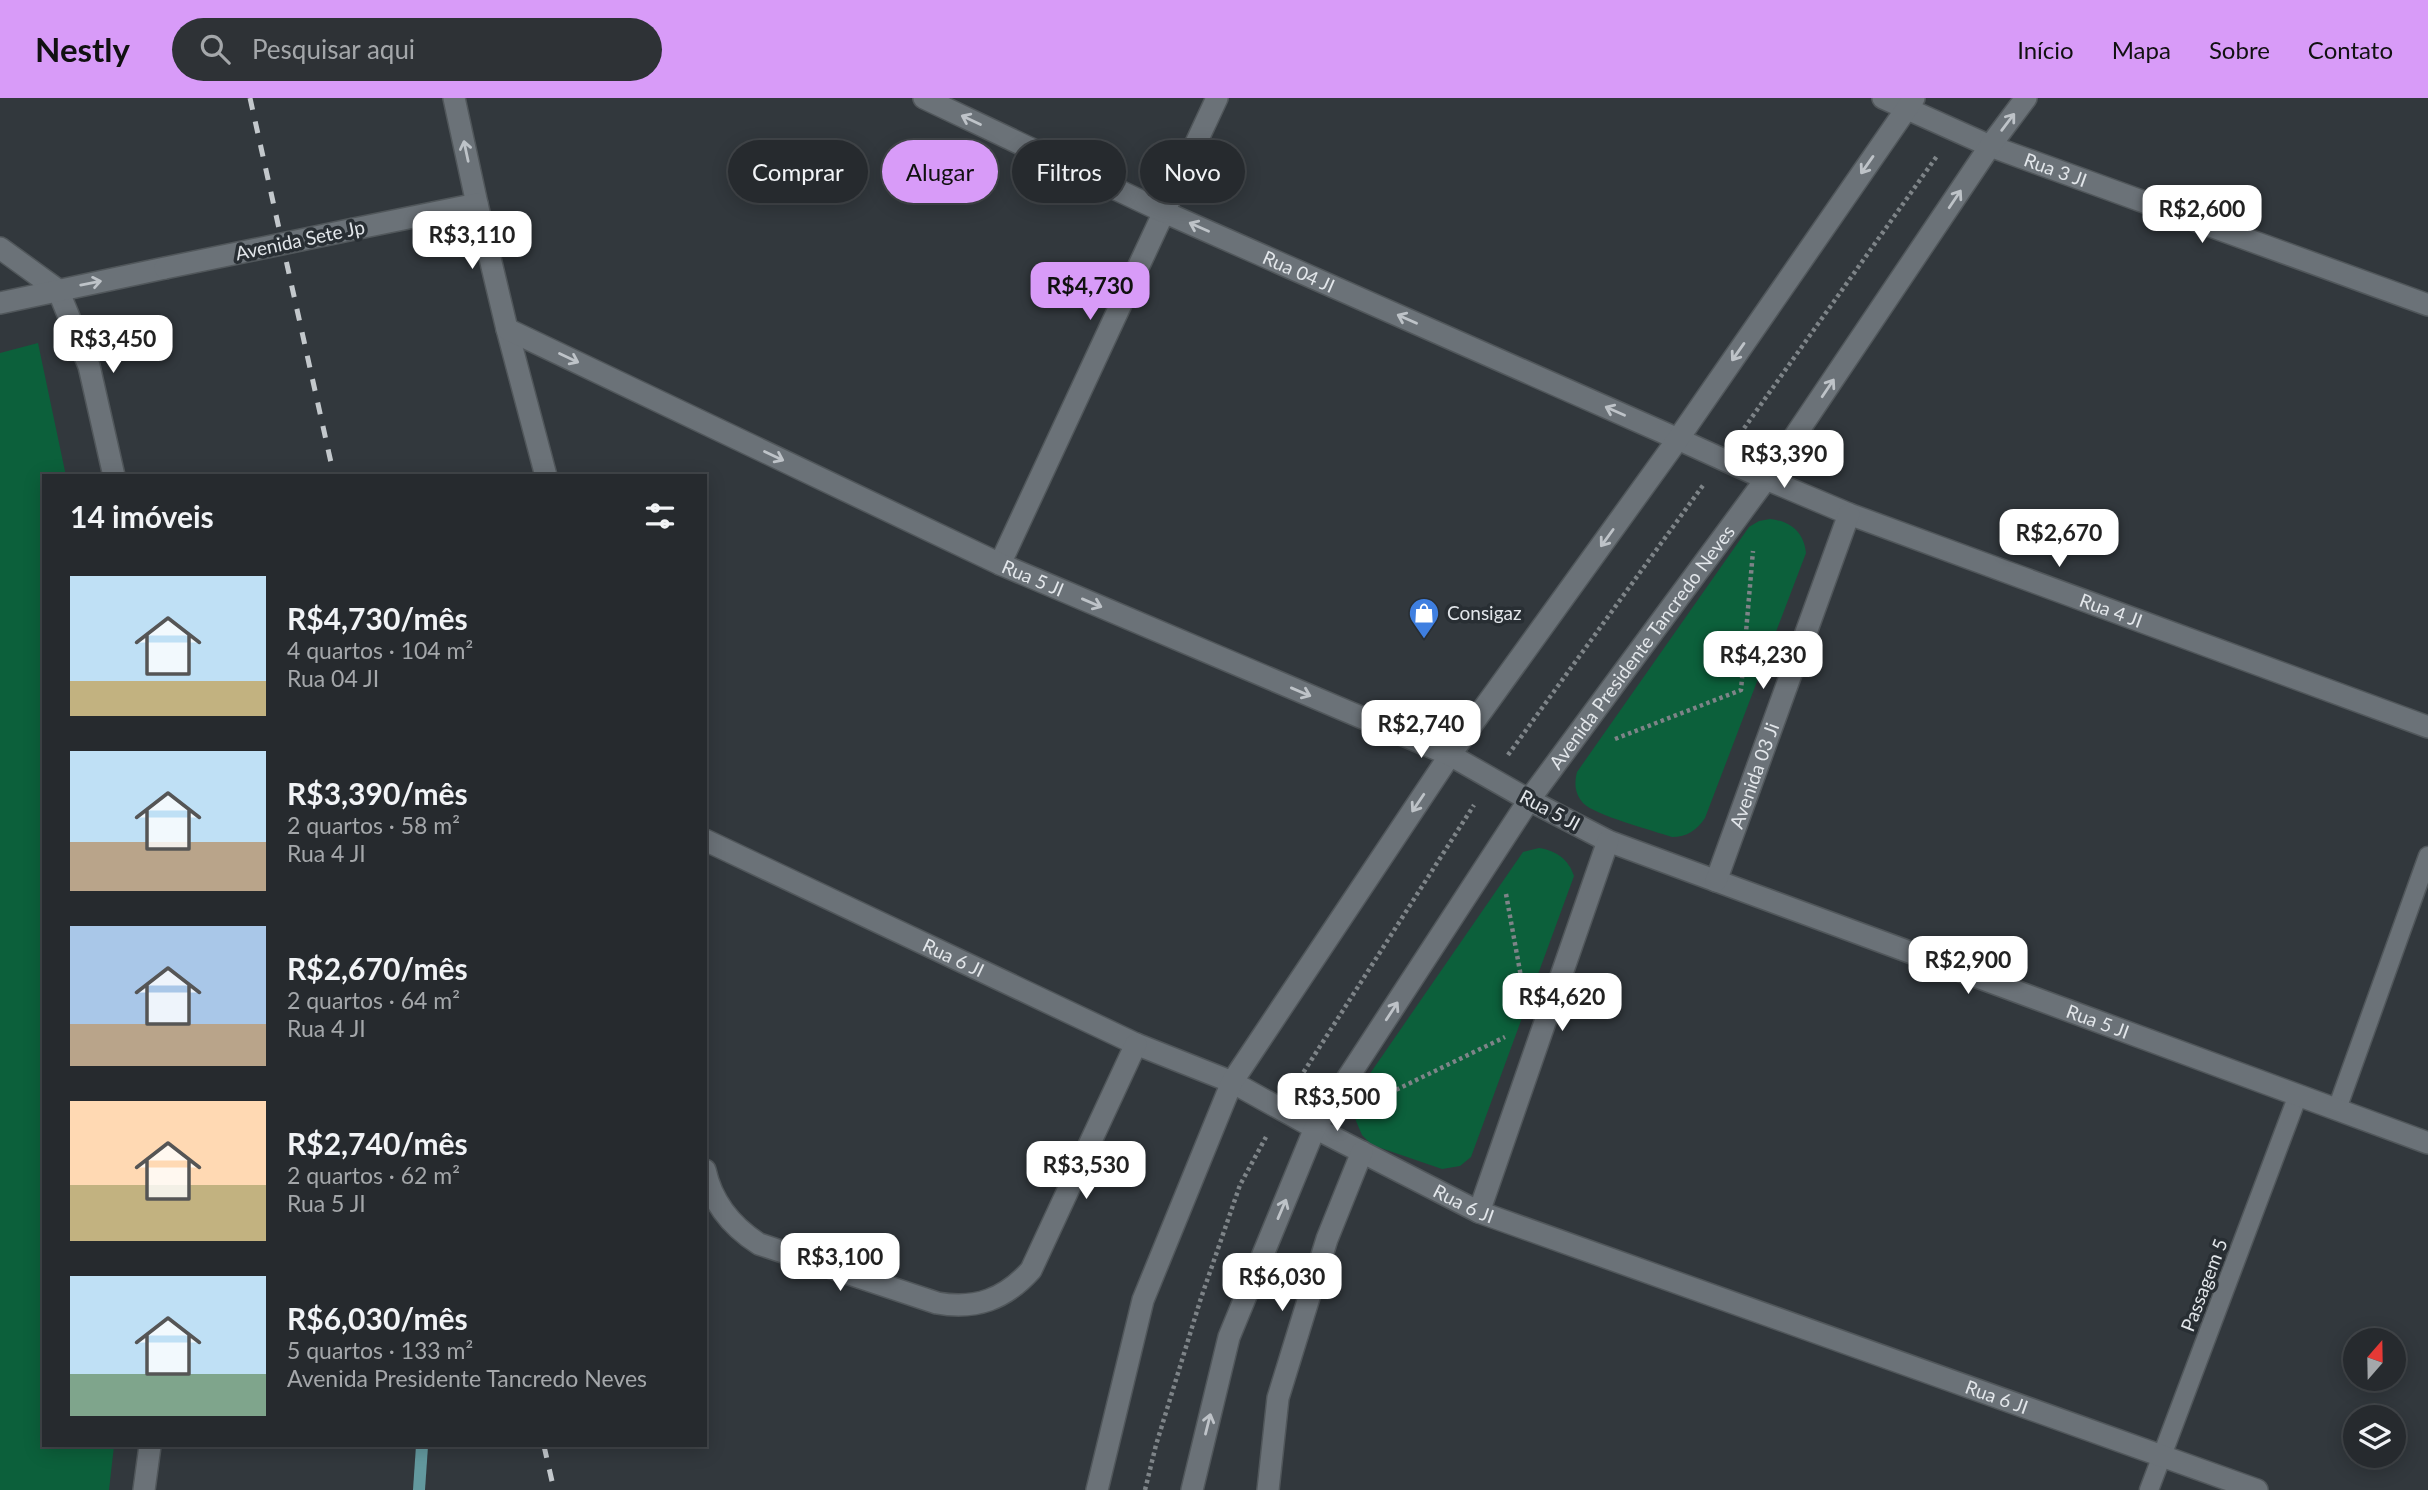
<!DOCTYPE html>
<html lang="pt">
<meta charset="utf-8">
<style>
body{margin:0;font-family:Lato,sans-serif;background:#2e3236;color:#f1f3f6;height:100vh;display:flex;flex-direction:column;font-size:26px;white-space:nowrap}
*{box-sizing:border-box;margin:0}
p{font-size:23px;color:#a4a7aa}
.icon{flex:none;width:38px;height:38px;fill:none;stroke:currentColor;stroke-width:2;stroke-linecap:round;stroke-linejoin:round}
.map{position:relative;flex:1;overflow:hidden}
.details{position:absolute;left:42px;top:376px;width:665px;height:973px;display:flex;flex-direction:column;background:#262a2e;border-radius:0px;box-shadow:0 4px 18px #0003,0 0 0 2px #42464a}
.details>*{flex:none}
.top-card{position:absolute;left:728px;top:42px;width:665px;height:63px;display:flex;gap:14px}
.needle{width:46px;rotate:20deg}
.fabs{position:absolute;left:2343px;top:1230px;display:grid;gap:14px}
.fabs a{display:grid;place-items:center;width:63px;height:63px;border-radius:50%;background:#262a2e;box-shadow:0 4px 18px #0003,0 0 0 2px #42464a;font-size:35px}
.price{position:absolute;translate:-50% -60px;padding:0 16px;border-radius:14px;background:#fff;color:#222;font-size:23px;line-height:46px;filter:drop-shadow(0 2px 4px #0008)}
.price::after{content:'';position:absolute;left:50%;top:42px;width:21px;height:16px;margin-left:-10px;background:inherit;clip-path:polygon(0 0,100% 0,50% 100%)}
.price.active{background:#d89bf8;color:#111}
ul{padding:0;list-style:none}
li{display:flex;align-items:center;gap:21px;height:175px;padding:0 28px}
li span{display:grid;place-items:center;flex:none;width:196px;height:140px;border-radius:0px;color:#555}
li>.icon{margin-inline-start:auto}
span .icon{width:84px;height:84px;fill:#fffc;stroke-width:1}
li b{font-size:30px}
h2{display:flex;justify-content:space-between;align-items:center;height:84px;padding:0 28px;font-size:30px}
.pill{padding:0 24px;border-radius:32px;background:#262a2e;box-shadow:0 4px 18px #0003,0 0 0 2px #42464a;font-size:24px;line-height:63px}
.pill.active{background:#d89bf8;color:#111}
header{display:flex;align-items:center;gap:42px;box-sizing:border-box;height:98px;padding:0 35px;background:#d89bf8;color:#111}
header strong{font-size:33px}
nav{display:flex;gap:38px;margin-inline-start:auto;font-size:24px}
.search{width:490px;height:63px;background:#2e3236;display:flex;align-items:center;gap:18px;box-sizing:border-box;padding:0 24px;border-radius:38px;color:#a4a7aa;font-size:26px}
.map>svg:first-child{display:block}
</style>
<header>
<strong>Nestly</strong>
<div class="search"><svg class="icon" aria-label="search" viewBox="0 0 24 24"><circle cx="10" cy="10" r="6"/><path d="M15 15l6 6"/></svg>Pesquisar aqui</div>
<nav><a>Início</a><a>Mapa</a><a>Sobre</a><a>Contato</a></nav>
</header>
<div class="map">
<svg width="2428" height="1392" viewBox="0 0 2428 1392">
<rect width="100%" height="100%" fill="#32383d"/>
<g fill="#0c603b">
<polygon points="38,245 66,378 44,378 44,1348 114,1348 109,1392 0,1392 0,255"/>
<path d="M1770,421C1790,423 1804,434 1806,455L1705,720C1697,732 1687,739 1672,739C1654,733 1594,717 1583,705C1575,696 1574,686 1577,674L1749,429L1759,423Z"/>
<path d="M1539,750C1557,753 1568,761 1574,778L1471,1059L1460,1068L1442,1071L1372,1047L1362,1037L1356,1023L1354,1008L1358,993L1523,754Z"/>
</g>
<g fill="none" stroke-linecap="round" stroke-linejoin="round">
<polyline stroke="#63999f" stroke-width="12" points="419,1392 422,1348"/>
<g stroke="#51575b" stroke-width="21">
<g id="service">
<polyline points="2337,1011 2428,758"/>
<polyline points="2149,1392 2298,997"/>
</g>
</g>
<g stroke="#51575b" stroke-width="24">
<g id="minor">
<polyline points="454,0 477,106"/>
<path id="s1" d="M1883,0L1990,48L2428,207"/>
<polyline points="0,150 58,192 89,268 114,378"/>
<polyline points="507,231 546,378"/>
<path id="s2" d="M1678,341L1766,381L1849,416L2428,629"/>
<polyline points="1000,466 1217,0"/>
<path id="s3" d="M1529,702L1608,743L2428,1045"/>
<path id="s4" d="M705,742L1136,946L1232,984L1315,1030L1479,1114L2257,1392"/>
<path id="s5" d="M1716,783L1849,416"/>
<path d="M705,1072C712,1105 731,1128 759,1146L937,1205C976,1212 1005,1201 1031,1172L1136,946"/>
<polyline points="1479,1114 1608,743"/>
<polyline points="144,1392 150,1348"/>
<polyline points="1268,1392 1278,1300 1327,1141 1362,1054"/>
</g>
</g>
<g stroke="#51575b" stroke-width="24">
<g id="tertiary">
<path id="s6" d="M924,0L1164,114L1678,341"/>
<polyline points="1097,1392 1143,1202 1232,984 1450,657 1678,341 1914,0"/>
<polyline points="1192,1392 1229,1239 1315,1030 1529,702"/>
</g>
</g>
<g stroke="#51575b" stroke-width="24">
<g id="secondary">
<path id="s7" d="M354,131L477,106L507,231L1000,466L1450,657L1529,702L1766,381L1990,48L2026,0"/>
<polyline points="0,205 165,170"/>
</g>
</g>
<g stroke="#7e8488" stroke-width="4.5" stroke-dasharray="3.5 3.5" stroke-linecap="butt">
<polyline points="1740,336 1937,58"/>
<polyline points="1615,641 1741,592 1753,453"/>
<polyline points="1508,657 1704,386"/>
<polyline points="1506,796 1523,890"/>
<polyline points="1296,986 1474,707"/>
<polyline points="1371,1004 1505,939"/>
<polyline points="1145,1392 1156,1347 1201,1200 1240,1087 1266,1039"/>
</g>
<use href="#service" stroke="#6b7278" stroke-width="18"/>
<use href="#minor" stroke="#6b7278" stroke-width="21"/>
<use href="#tertiary" stroke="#6b7278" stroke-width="21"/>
<use href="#secondary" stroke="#6b7278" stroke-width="21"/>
<g stroke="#c3c8cc" stroke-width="5" stroke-dasharray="12 12" stroke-linecap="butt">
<polyline points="250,0 334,378"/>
<polyline points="544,1348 554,1392"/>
</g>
<g stroke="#51575b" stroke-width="24" stroke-linecap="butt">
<polyline id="secondary-bridge" points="165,170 354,131"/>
</g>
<use href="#secondary-bridge" stroke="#6b7278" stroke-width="21"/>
</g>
<defs><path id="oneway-shaft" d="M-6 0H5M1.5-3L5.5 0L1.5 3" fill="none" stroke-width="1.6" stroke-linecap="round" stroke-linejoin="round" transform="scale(1.75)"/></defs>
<g stroke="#bec3c8">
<use href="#oneway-shaft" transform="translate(971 22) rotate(-155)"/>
<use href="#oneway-shaft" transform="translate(2008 24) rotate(-53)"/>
<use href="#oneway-shaft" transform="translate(466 53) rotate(-102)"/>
<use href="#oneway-shaft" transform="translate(1867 67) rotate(125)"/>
<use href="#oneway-shaft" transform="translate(1955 101) rotate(-56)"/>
<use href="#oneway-shaft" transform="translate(1199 129) rotate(-156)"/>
<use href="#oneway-shaft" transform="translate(91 185) rotate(-11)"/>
<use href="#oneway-shaft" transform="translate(1407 221) rotate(-156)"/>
<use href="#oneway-shaft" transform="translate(1738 254) rotate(125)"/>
<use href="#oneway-shaft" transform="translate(569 260) rotate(25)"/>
<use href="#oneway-shaft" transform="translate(1828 290) rotate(-56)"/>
<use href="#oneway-shaft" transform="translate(1615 313) rotate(-156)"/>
<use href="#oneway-shaft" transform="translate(774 358) rotate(25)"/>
<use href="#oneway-shaft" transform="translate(1607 440) rotate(126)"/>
<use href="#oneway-shaft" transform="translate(1092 505) rotate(23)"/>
<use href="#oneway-shaft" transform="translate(1301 594) rotate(23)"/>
<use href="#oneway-shaft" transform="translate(1418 705) rotate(124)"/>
<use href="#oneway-shaft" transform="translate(1392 913) rotate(-57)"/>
<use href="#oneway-shaft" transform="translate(1282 1111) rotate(-67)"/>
<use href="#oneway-shaft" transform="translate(1208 1326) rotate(-76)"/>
</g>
<defs>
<g id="shop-pin" transform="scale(1.575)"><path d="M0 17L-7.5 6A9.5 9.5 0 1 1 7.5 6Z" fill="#3f7fe0" stroke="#282e33"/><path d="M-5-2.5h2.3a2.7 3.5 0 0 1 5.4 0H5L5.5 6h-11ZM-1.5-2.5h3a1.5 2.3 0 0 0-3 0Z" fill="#fff"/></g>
</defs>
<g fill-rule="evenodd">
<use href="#shop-pin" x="1424" y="515"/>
</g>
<g text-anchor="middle" stroke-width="7" stroke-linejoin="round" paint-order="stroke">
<g font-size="19" fill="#e2e6ea" stroke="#282e33">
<text dy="7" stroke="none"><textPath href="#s1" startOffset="187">Rua 3 JI</textPath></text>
<text transform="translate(300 142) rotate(-12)" y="7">Avenida Sete Jp</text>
<text dy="7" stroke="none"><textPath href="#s6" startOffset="413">Rua 04 JI</textPath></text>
<text dy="7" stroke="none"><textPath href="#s7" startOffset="836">Rua 5 JI</textPath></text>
<text dy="7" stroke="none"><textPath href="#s2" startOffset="466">Rua 4 JI</textPath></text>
<text dy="7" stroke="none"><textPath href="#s7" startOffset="1570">Avenida Presidente Tancredo Neves</textPath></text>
<text dy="7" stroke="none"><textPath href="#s5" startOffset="112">Avenida 03 Ji</textPath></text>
<text transform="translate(1550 712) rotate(28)" y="7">Rua 5 JI</text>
<text dy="7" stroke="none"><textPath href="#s4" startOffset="275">Rua 6 JI</textPath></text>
<text dy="7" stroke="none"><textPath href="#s3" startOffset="611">Rua 5 JI</textPath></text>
<text dy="7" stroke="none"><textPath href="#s4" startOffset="842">Rua 6 JI</textPath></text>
<text transform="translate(2204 1187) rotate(-69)" y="7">Passagem 5</text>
<text dy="7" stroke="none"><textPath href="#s4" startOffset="1409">Rua 6 JI</textPath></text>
</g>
<g font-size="19" fill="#e2e6ea" stroke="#282e33" text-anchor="start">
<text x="1447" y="522">Consigaz</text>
</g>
</g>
</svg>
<div class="fabs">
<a><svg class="needle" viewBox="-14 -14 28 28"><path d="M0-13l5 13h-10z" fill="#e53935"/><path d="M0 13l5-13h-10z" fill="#a4a7aa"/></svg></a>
<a><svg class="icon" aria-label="layers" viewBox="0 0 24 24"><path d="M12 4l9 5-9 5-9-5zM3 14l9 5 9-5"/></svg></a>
</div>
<b class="price" style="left:2202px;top:147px">R$2,600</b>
<b class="price" style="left:472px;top:173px">R$3,110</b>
<b class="price active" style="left:1090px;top:224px">R$4,730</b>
<b class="price" style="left:113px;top:277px">R$3,450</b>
<b class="price" style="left:1784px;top:392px">R$3,390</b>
<b class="price" style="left:2059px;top:471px">R$2,670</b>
<b class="price" style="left:1763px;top:593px">R$4,230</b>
<b class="price" style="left:1421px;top:662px">R$2,740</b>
<b class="price" style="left:1968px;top:898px">R$2,900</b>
<b class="price" style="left:1562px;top:935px">R$4,620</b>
<b class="price" style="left:1337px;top:1035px">R$3,500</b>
<b class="price" style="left:1086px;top:1103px">R$3,530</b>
<b class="price" style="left:840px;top:1195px">R$3,100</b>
<b class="price" style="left:1282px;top:1215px">R$6,030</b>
<div class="top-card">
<a class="pill">Comprar</a>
<a class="pill active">Alugar</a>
<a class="pill">Filtros</a>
<a class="pill">Novo</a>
</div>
<section class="details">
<h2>14 imóveis<svg class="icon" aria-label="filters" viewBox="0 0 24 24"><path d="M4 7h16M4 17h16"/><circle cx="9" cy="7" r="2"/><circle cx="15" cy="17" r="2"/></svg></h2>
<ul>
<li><span style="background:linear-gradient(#bfe0f5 75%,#c2b280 0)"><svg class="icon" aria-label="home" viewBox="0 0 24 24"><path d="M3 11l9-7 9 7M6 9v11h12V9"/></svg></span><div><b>R$4,730/mês</b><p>4 quartos · 104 m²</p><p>Rua 04 JI</p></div></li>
<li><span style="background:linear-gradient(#bfe0f5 65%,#b9a48a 0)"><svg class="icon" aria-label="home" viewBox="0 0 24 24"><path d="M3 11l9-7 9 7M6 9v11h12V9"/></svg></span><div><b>R$3,390/mês</b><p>2 quartos · 58 m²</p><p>Rua 4 JI</p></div></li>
<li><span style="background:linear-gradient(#a9c7e8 70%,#b9a48a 0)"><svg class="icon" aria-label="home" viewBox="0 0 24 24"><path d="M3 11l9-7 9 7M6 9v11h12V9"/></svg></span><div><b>R$2,670/mês</b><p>2 quartos · 64 m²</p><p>Rua 4 JI</p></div></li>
<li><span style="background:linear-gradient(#ffd9b3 60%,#c2b280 0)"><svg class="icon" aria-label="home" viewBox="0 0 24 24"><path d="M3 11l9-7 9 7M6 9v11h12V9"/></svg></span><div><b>R$2,740/mês</b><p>2 quartos · 62 m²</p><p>Rua 5 JI</p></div></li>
<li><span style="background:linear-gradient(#bfe0f5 70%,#7fa58c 0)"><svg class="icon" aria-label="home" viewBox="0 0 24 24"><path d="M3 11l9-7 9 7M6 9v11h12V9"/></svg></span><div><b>R$6,030/mês</b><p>5 quartos · 133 m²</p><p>Avenida Presidente Tancredo Neves</p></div></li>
</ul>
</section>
</div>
